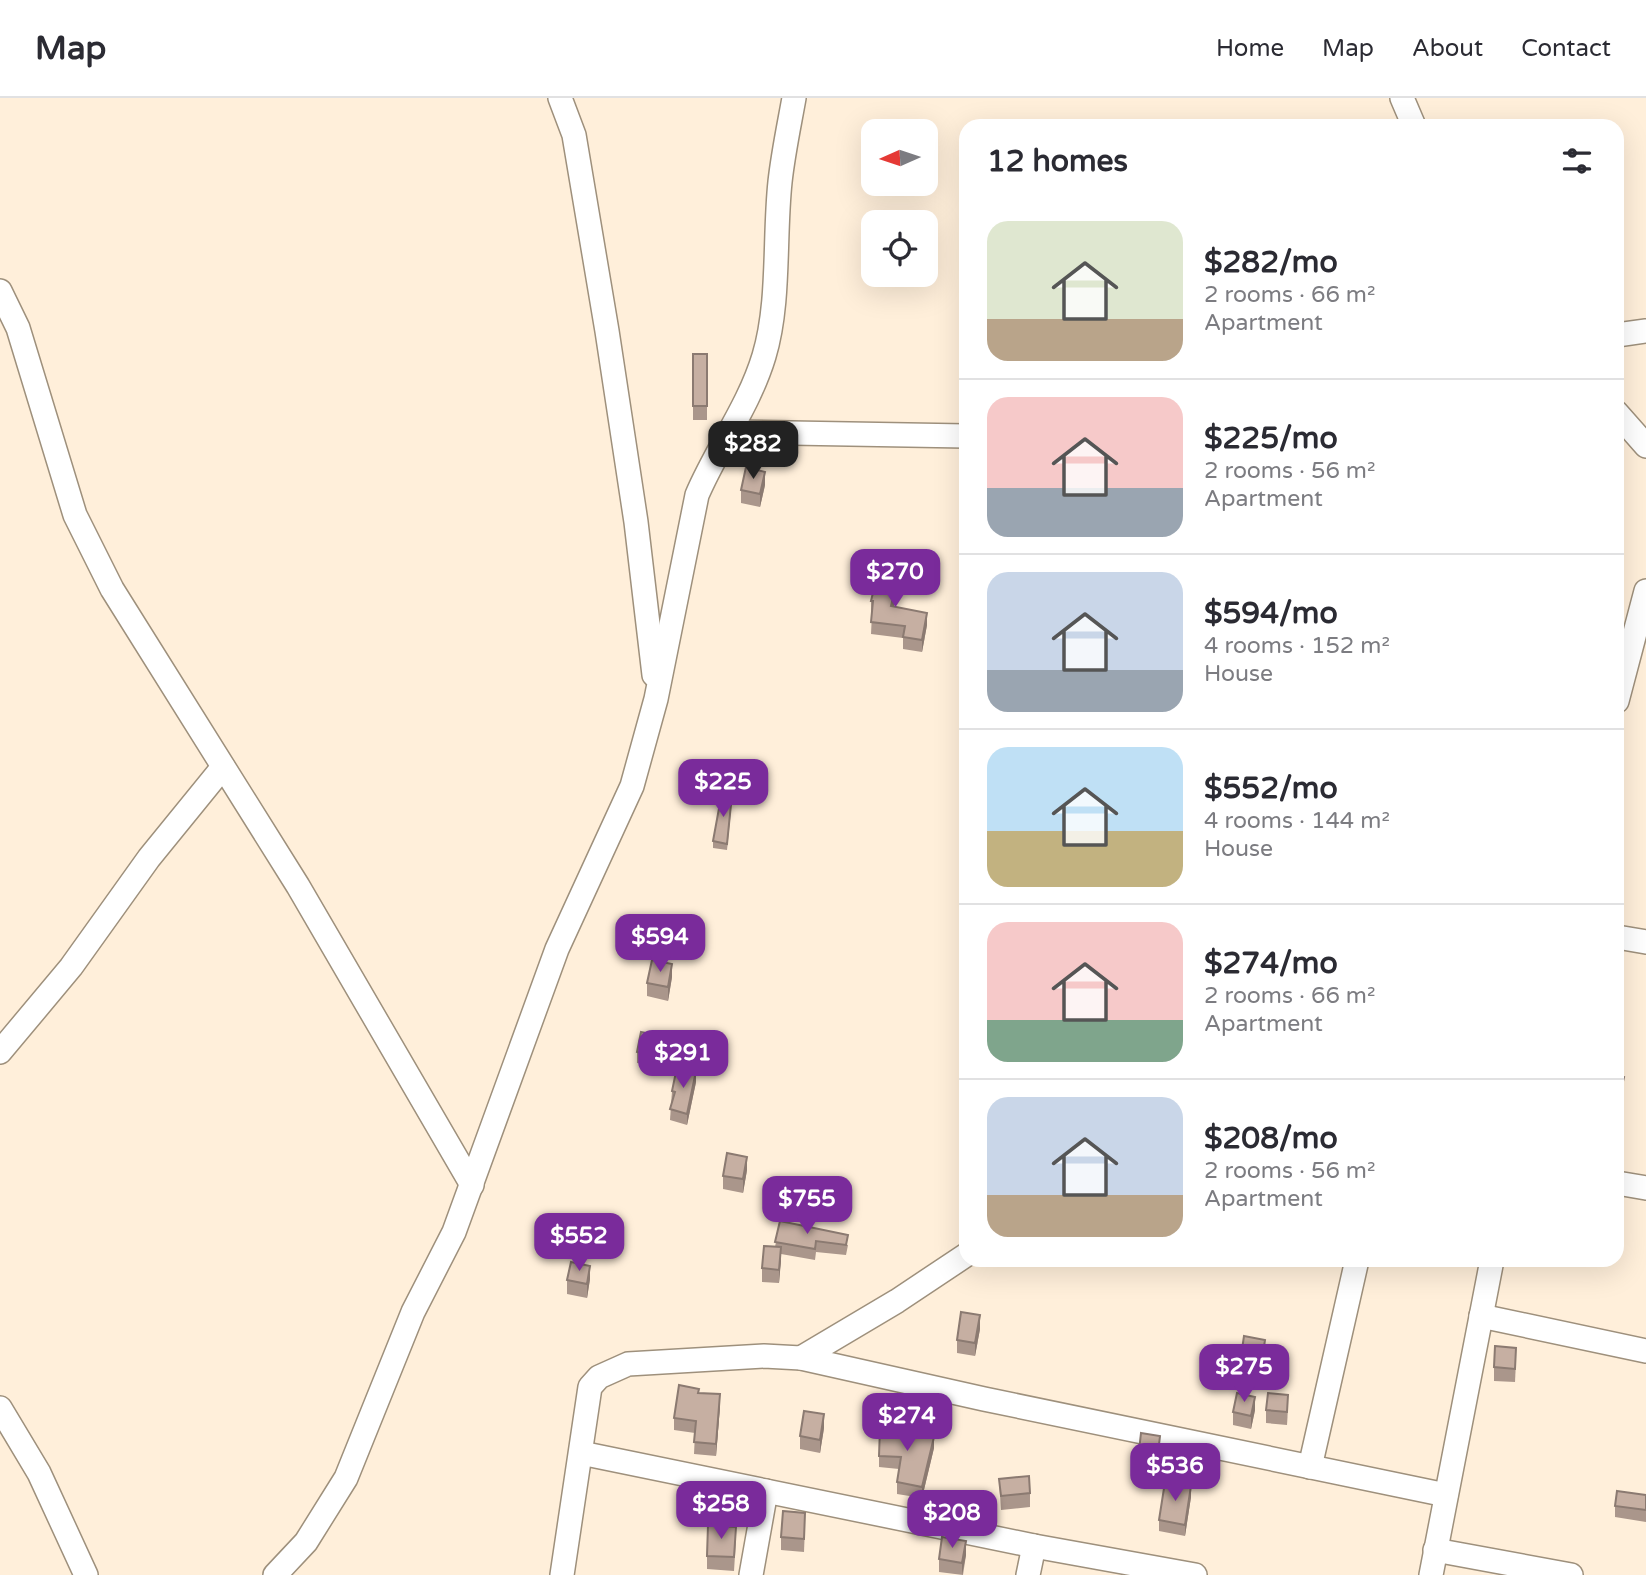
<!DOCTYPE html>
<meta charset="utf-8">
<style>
body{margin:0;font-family:"Varela Round",sans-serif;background:#f7f7f7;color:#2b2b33;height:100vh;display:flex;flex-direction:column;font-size:26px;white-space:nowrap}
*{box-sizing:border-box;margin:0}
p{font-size:23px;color:#7c7c81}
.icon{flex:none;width:38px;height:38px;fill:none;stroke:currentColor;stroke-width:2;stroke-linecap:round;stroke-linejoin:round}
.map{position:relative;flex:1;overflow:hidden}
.panel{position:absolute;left:959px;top:21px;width:665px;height:1148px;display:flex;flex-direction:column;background:#fff;border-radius:21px;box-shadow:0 7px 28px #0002}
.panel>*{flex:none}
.needle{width:46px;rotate:267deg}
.controls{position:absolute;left:861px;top:21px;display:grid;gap:14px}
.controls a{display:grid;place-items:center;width:77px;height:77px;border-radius:14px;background:#fff;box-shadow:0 7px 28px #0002;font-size:35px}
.price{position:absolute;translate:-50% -60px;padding:0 16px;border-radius:14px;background:#7a2b9b;color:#fff;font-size:23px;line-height:46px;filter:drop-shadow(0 2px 4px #0008)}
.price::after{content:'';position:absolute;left:50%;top:42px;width:21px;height:16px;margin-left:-10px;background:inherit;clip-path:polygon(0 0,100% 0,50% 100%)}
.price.active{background:#222;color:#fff}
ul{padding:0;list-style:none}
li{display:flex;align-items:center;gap:21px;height:175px;padding:0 28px}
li+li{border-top:2px solid #e1e1e2}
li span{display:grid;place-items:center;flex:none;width:196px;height:140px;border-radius:21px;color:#555}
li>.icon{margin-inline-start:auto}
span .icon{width:84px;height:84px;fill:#fffc;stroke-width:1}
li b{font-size:30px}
h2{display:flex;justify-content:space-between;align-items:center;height:84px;padding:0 28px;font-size:30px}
header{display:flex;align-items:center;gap:42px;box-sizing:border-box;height:98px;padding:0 35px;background:#fff;border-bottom:2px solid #e1e1e2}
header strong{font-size:33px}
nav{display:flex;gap:38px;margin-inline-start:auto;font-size:24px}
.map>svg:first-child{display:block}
</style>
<header>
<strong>Map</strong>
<nav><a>Home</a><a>Map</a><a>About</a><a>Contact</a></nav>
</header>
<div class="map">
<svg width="1646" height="1477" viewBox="0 0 1646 1477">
<rect width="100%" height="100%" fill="#ffefda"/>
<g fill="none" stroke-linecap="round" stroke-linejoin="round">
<g stroke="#9e907c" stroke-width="26">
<g id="minor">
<polyline points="560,0 574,37 607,233 636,424 654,577"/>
<polyline points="1402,0 1414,28"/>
<polyline points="0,193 18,230 75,417 112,491 298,788 472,1087"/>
<polyline points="1617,237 1646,233"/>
<polyline points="1617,315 1646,348"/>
<polyline points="728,334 966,338"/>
<polyline points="1617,603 1646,493"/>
<polyline points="1617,839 1646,844"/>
<polyline points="0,954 71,869 149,760 223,669"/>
<polyline points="1617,1085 1646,1090"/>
<polyline points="1481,1218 1646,1253"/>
<polyline points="801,1260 897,1203 966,1157"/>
<polyline points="0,1310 39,1375 86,1477"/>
<polyline points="581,1355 1034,1448 1195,1477"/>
<polyline points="1310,1369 1357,1162"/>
<polyline points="1435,1452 1571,1477"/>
<path d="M275,1477L306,1444L346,1380L413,1214L454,1134L557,851L632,688L656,601L697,397C717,350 749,308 764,258C780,205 774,140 780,84C783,56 789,28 794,0"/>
<polyline points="562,1477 590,1289 599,1279 628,1266 764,1258 801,1260 984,1301 1446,1397"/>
<polyline points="751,1477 766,1393"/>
<polyline points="1028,1477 1034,1448"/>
<polyline points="1431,1477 1492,1162"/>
</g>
</g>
<use href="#minor" stroke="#fff" stroke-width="23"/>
</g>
<g fill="#aa968b">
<rect x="693" y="256" width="14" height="66"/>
<polygon points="765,387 760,409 741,405 741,392"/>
<polygon points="898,491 894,509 927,527 922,554 903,551 903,540 871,536 872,515 871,515 871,503"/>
<polygon points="732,703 727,752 713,750 713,743"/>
<polygon points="672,879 668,903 647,898 647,885"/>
<polygon points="681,953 673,972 637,965 637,954"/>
<polygon points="1617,978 1624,992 1620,1011 1617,1010"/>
<polygon points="696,984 687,1027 670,1022 672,993"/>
<polygon points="747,1072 743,1095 723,1091 723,1078"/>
<polygon points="780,1123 848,1147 846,1157 816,1154 815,1162 781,1156 779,1185 762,1184 762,1170 775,1149"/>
<polygon points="590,1181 587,1200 567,1196 567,1182"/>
<polygon points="980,1231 975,1258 957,1255 957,1242"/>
<polygon points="1265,1255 1261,1282 1240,1279 1240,1265"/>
<polygon points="1516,1263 1515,1284 1494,1283 1494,1269"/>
<polygon points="699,1295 720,1308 716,1358 694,1356 695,1335 674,1332 674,1320"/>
<polygon points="1288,1310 1287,1327 1266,1325 1266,1312"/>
<polygon points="1255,1312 1251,1331 1233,1327 1233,1314"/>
<polygon points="824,1330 820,1355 800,1351 800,1338"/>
<polygon points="934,1350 922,1400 897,1396 897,1384 899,1371 879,1369 879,1358"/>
<polygon points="1160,1352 1158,1369 1139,1367 1139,1353"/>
<polygon points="999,1381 1030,1395 1030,1409 1001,1412"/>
<polygon points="1646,1397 1646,1424 1615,1419 1615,1408"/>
<polygon points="1191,1399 1185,1438 1159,1433 1159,1422"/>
<polygon points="805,1428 804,1454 781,1452 781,1439"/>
<polygon points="736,1442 734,1473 707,1471 707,1458"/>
<polygon points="966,1457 963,1477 939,1474 939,1461"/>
</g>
<g fill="#8b7a71">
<polygon points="765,374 765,387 760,409 760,396"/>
<polygon points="898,479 898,491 891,520 891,508"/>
<polygon points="927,515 927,527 922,554 922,542"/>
<polygon points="672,866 672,879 668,903 668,889"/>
<polygon points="681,942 681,953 673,972 673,960"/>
<polygon points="696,973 696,984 687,1027 687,1016"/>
<polygon points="1624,979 1624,992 1620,1011 1620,997"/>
<polygon points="747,1059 747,1072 743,1095 743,1081"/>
<polygon points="781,1149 781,1163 779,1185 779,1172"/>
<polygon points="590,1168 590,1181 587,1200 587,1186"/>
<polygon points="980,1217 980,1231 975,1258 975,1245"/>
<polygon points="1265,1242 1265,1255 1261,1282 1261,1269"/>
<polygon points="720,1296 720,1308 716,1358 716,1346"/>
<polygon points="1255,1299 1255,1312 1251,1331 1251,1318"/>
<polygon points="824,1316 824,1330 820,1355 820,1342"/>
<polygon points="934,1339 934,1350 922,1400 922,1389"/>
<polygon points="1191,1388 1191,1399 1185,1438 1185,1427"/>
<polygon points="966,1443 966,1457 962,1477 962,1465"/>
</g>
<g fill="#c6afa2" stroke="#8b7a71" stroke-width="2">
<rect x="693" y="256" width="14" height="52"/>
<polygon points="746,369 765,374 760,396 741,392"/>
<polygon points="878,474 898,479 891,508 927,515 922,542 903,539 905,528 871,524 873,503 871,503"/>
<polygon points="722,694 732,696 727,746 713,743"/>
<polygon points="652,862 672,866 668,889 647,885"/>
<polygon points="641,934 681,942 673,960 637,954"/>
<polygon points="677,969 696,973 687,1016 670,1011 675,994 672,993"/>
<polygon points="1617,978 1624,979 1620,997 1617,997"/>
<polygon points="727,1055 747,1059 743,1081 723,1078"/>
<polygon points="780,1123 848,1137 846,1147 816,1143 815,1151 775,1144"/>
<polygon points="764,1148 781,1149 779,1172 762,1170"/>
<polygon points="571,1164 590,1168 587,1186 567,1182"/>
<polygon points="961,1214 980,1217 975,1245 957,1242"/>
<polygon points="1244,1238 1265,1242 1261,1269 1240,1265"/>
<polygon points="1495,1248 1516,1250 1515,1271 1494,1269"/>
<polygon points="679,1287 699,1291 698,1295 720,1296 716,1346 694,1344 696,1323 674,1320"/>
<polygon points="1237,1295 1255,1299 1251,1318 1233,1314"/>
<polygon points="1268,1295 1288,1297 1287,1314 1266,1312"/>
<polygon points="804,1313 824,1316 820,1342 800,1338"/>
<polygon points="880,1330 903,1331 934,1339 922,1389 897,1384 901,1359 879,1358"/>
<polygon points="1141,1335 1160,1338 1158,1355 1139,1353"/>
<polygon points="1029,1378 1030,1395 1001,1398 999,1381"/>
<polygon points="1165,1384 1191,1388 1185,1427 1159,1422"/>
<polygon points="1617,1393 1646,1397 1646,1412 1615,1408"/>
<polygon points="783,1413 805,1415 804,1441 781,1439"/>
<polygon points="708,1427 736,1429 734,1459 707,1458"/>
<polygon points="942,1439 966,1443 962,1465 939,1461"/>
</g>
</svg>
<div class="controls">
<a><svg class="needle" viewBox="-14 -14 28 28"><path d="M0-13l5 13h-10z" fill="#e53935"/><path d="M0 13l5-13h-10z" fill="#7c7c81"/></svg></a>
<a><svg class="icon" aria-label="locate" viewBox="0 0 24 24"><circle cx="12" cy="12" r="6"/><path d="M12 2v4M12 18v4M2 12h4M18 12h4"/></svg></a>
</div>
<b class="price active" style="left:753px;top:383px">$282</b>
<b class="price" style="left:895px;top:511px">$270</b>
<b class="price" style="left:723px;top:721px">$225</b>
<b class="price" style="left:660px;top:876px">$594</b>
<b class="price" style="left:683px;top:992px">$291</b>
<b class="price" style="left:807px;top:1138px">$755</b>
<b class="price" style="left:579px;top:1175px">$552</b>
<b class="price" style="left:1244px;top:1306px">$275</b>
<b class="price" style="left:907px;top:1355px">$274</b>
<b class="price" style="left:1175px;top:1405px">$536</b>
<b class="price" style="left:721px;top:1443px">$258</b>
<b class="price" style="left:952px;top:1452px">$208</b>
<section class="panel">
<h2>12 homes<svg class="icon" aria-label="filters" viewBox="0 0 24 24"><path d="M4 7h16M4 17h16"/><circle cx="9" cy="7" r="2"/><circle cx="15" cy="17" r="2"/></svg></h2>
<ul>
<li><span style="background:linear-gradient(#dfe7d0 70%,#b9a48a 0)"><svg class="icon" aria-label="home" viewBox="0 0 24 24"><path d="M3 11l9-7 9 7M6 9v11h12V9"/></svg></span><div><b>$282/mo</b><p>2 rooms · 66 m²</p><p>Apartment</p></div></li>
<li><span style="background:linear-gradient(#f6c9c9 65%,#9aa5b1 0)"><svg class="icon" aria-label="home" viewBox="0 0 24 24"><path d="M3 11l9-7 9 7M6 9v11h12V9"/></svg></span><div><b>$225/mo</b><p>2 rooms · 56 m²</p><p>Apartment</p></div></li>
<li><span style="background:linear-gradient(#c9d6e8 70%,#9aa5b1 0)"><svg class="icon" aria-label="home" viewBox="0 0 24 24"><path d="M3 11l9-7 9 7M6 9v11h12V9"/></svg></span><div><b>$594/mo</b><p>4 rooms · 152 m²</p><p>House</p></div></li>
<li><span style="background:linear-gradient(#bfe0f5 60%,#c2b280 0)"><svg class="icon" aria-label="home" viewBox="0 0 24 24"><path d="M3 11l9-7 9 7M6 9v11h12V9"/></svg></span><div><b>$552/mo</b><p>4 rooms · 144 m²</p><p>House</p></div></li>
<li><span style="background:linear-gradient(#f6c9c9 70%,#7fa58c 0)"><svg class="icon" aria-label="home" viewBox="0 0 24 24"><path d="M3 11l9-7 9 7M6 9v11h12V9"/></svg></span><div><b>$274/mo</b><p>2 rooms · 66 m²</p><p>Apartment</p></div></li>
<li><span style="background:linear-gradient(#c9d6e8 70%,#b9a48a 0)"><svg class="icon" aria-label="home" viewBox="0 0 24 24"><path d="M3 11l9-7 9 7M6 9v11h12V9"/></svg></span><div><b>$208/mo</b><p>2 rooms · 56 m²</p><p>Apartment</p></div></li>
</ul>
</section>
</div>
